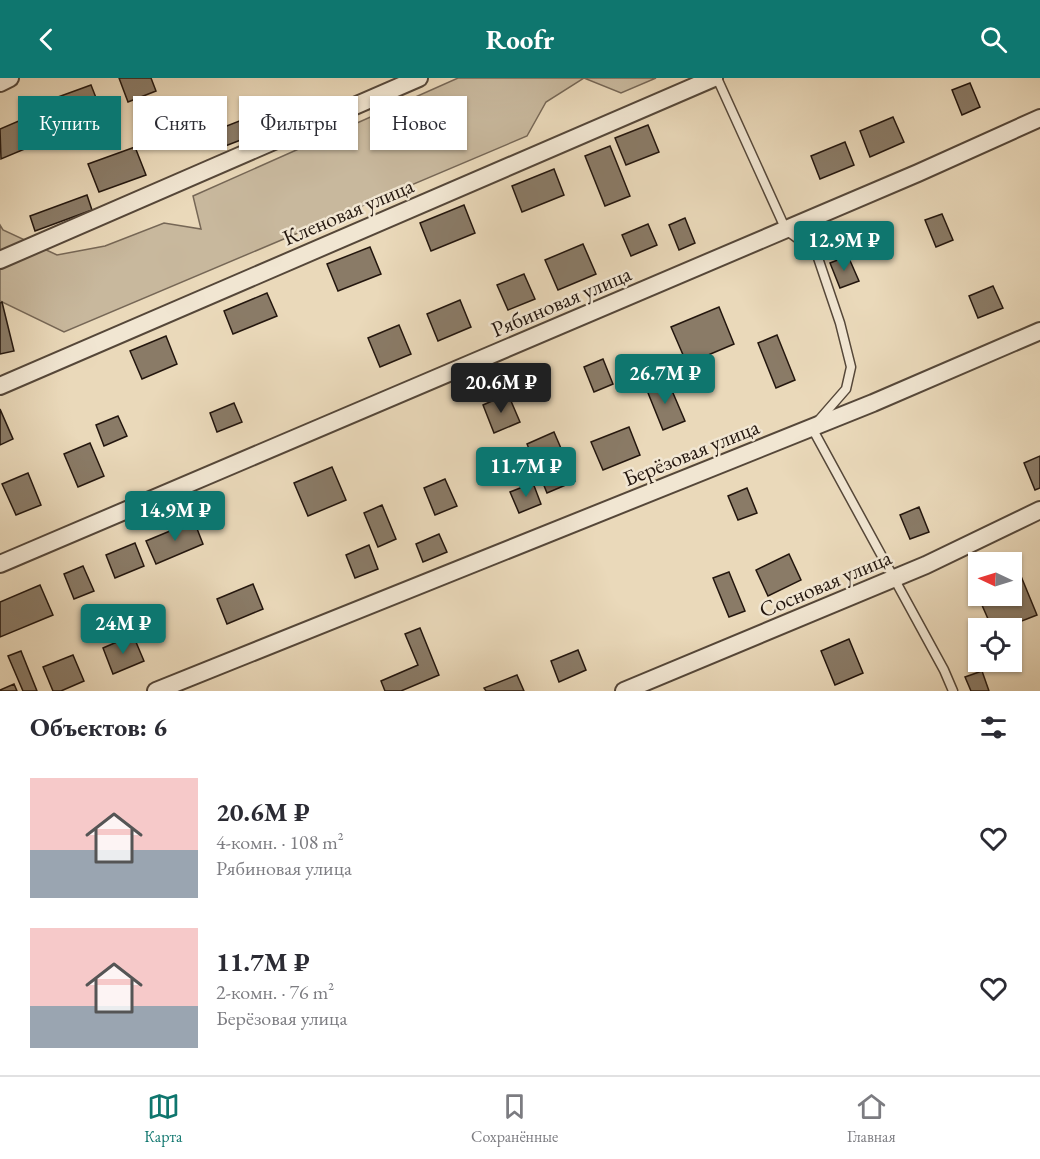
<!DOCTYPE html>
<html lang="ru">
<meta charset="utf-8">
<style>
body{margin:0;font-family:"EB Garamond",serif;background:#f2f2f3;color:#2b2b33;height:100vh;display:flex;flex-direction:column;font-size:22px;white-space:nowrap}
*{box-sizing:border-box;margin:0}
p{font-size:20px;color:#7c7c81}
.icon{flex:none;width:33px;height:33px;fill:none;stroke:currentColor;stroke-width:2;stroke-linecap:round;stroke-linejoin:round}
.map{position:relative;height:613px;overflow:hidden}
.details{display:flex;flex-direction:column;background:#fff;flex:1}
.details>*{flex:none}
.banner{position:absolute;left:18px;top:18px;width:600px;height:54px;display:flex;gap:12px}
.needle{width:39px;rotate:274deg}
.tools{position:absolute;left:968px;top:474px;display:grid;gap:12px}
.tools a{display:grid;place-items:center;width:54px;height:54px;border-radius:0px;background:#fff;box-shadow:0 2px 4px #0004;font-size:30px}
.price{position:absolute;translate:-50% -51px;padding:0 14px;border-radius:6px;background:#0f766e;color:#fff;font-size:20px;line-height:39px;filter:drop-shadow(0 2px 3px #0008)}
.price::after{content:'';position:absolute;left:50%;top:36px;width:18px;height:14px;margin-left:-9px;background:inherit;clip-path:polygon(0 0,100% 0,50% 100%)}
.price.selected{background:#222;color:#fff}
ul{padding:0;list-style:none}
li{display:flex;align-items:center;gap:18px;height:150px;padding:0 30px}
li span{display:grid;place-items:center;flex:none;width:168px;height:120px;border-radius:0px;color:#555}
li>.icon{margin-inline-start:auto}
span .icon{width:72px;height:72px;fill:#fffc;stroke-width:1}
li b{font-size:26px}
h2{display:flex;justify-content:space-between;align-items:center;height:72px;padding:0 30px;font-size:26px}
.pill{padding:0 21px;border-radius:0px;background:#fff;box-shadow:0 2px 4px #0004;font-size:21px;line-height:54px}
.pill.selected{background:#0f766e;color:#fff}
header{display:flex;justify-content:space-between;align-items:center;height:78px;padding:0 30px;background:#0f766e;color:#fff;font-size:27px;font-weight:700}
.menu{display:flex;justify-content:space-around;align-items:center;height:84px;border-top:2px solid #e1e1e2;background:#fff;font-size:16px;color:#7c7c81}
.menu a{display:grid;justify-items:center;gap:3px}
.menu .selected{color:#0f766e}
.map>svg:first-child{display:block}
</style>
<header><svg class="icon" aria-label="back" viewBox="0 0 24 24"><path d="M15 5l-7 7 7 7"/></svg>Roofr<svg class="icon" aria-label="search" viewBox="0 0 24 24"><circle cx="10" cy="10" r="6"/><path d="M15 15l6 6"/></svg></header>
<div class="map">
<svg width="1040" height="613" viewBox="0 0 1040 613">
<rect width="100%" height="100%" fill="#ead9ba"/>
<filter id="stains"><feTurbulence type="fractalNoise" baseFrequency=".00333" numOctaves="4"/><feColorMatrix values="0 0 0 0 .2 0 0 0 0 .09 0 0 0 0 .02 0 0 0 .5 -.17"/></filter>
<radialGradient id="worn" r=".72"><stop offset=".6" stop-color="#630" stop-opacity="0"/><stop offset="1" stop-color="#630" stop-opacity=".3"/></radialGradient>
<g fill="#c8b89d" stroke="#766756" stroke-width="1.5">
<polygon points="458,0 584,0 546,24 527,58 64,254 0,223 0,147 3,152 57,177 105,168 164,145 201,151 193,118"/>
<polygon points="584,0 656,0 621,15"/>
</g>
<g fill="#8a7b67" stroke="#23160e" stroke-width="1.5">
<polygon points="119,0 151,0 156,13 128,24"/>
<polygon points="970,5 980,29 962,37 952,12"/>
<polygon points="91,7 104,40 70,53 58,19"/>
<polygon points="265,33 272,50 220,70 214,53"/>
<polygon points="35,36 46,62 1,81 0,51"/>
<polygon points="893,39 904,64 870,79 860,53"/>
<polygon points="648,47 659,74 626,87 615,60"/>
<polygon points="845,64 854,87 820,101 811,78"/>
<polygon points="610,68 630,118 605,128 585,78"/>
<polygon points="135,69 146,97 99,114 88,86"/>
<polygon points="554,91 564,117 522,134 512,108"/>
<polygon points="87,117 92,132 35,153 30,138"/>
<polygon points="464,127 475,155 431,173 420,145"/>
<polygon points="942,136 953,162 936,169 925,142"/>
<polygon points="685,140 695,165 679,172 669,147"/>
<polygon points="648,146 657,167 631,178 622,157"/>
<polygon points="583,166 596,196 558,212 545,182"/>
<polygon points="370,169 381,196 338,213 327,186"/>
<polygon points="848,178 859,203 840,210 830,185"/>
<polygon points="524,196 535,221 508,232 497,207"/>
<polygon points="993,208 1003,230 978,240 969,218"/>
<polygon points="267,215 277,238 233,256 224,233"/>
<polygon points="460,222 471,249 438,263 427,236"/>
<polygon points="2,224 14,273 0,276 0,225"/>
<polygon points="719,229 734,266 687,286 671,249"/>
<polygon points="399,247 411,276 380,289 368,260"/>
<polygon points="777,257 795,302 776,310 758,265"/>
<polygon points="166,258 177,286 142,301 130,273"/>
<polygon points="603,281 613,306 594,314 584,289"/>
<polygon points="667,301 685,343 663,352 646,310"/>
<polygon points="508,316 520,344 494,355 483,327"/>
<polygon points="234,325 242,344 217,354 210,335"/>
<polygon points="0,331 13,361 0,367"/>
<polygon points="118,338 127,358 104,368 96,347"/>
<polygon points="629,349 640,377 603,392 591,364"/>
<polygon points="554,354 575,403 547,415 527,366"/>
<polygon points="90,365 104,398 78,409 64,376"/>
<polygon points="1040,378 1040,410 1035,412 1024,385"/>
<polygon points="332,389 346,422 308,438 294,405"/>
<polygon points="28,395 41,427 16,437 2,406"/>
<polygon points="445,401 457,428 435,437 424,410"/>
<polygon points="533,405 541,426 519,435 510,414"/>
<polygon points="747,410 757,435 738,442 728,418"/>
<polygon points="382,427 396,461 378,469 364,435"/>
<polygon points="919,429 929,454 910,461 900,437"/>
<polygon points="194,443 203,466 156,486 146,463"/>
<polygon points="439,456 447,474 423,484 416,466"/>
<polygon points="135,465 144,488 115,500 106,477"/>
<polygon points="369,467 378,491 355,500 346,477"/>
<polygon points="789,476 801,502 768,518 756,492"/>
<polygon points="1016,486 1037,537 1004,550 992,550 978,518 1011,518 1011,488"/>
<polygon points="83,488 94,513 74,521 64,496"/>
<polygon points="729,494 745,533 729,539 713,500"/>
<polygon points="253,506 263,531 227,546 217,521"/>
<polygon points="40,507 53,537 0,559 0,524"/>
<polygon points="420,550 439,597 401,613 385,613 381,603 418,587 405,556"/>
<polygon points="133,557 144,583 113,596 103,570"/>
<polygon points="849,561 863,595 835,607 821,573"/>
<polygon points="578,572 586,592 559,604 551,583"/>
<polygon points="21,573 37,613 23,613 8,578"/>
<polygon points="73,577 84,603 61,613 53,613 43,589"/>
<polygon points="982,593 989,613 971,613 965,599"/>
<polygon points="517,597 524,613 486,613 484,610"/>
<polygon points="14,606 17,613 0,613 0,612"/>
</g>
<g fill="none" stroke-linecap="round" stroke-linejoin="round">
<g stroke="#554739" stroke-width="11">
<polyline id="lane" points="717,0 786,152 816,174 840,245 851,289 846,311 812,350 944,592 953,613"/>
</g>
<g stroke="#554739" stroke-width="20">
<g id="street">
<polyline points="0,5 10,0"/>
<polyline points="0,182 419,0"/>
<polyline points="0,308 714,0"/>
<polyline points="0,486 918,95 1040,40"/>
<polyline points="156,613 873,325 1040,253"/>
<polyline points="624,613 926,487 1040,432"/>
</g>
</g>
<use href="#lane" stroke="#f1e6d2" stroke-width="8"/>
<use href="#street" stroke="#f1e6d2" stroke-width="16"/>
</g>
<g text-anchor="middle" stroke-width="5" stroke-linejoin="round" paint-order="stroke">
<g font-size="22" fill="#23160e" stroke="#f1e6d2">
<text transform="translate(348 133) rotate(-23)" y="8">Кленовая улица</text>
<text transform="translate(561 223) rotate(-23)" y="8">Рябиновая улица</text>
<text transform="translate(691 374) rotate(-22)" y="8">Берёзовая улица</text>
<text transform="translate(825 505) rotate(-23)" y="8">Сосновая улица</text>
</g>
</g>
<rect width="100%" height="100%" filter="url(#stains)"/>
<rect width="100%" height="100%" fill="url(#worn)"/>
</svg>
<div class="tools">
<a><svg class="needle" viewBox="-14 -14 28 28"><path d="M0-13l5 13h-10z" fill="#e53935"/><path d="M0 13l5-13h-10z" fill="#7c7c81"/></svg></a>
<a><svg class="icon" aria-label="locate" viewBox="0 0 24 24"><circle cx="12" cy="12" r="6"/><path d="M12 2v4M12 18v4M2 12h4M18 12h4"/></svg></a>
</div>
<b class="price" style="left:844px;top:194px">12.9M ₽</b>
<b class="price" style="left:665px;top:327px">26.7M ₽</b>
<b class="price selected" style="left:501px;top:336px">20.6M ₽</b>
<b class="price" style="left:526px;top:420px">11.7M ₽</b>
<b class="price" style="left:175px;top:464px">14.9M ₽</b>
<b class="price" style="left:123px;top:577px">24M ₽</b>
<div class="banner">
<a class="pill selected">Купить</a>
<a class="pill">Снять</a>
<a class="pill">Фильтры</a>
<a class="pill">Новое</a>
</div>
</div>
<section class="details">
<h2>Объектов: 6<svg class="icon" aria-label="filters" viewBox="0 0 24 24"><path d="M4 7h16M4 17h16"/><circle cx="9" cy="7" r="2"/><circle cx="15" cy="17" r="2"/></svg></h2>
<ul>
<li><span style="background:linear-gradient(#f6c9c9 60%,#9aa5b1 0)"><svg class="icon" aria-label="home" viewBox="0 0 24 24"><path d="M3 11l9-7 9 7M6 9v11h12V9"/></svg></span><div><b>20.6M ₽</b><p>4-комн. · 108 m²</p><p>Рябиновая улица</p></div><svg class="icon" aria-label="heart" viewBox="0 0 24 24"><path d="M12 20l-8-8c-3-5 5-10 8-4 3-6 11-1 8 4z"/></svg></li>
<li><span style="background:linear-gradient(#f6c9c9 65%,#9aa5b1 0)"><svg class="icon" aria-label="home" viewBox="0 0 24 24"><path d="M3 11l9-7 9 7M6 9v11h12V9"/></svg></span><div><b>11.7M ₽</b><p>2-комн. · 76 m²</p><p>Берёзовая улица</p></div><svg class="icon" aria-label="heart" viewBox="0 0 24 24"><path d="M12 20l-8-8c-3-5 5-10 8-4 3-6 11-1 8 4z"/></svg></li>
</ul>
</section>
<nav class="menu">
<a class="selected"><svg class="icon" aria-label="map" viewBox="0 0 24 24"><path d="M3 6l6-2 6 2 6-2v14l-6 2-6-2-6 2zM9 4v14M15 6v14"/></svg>Карта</a>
<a><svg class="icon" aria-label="saved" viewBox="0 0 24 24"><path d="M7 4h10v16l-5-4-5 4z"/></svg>Сохранённые</a>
<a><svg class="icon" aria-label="home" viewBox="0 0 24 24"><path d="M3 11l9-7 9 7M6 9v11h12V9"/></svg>Главная</a>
</nav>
